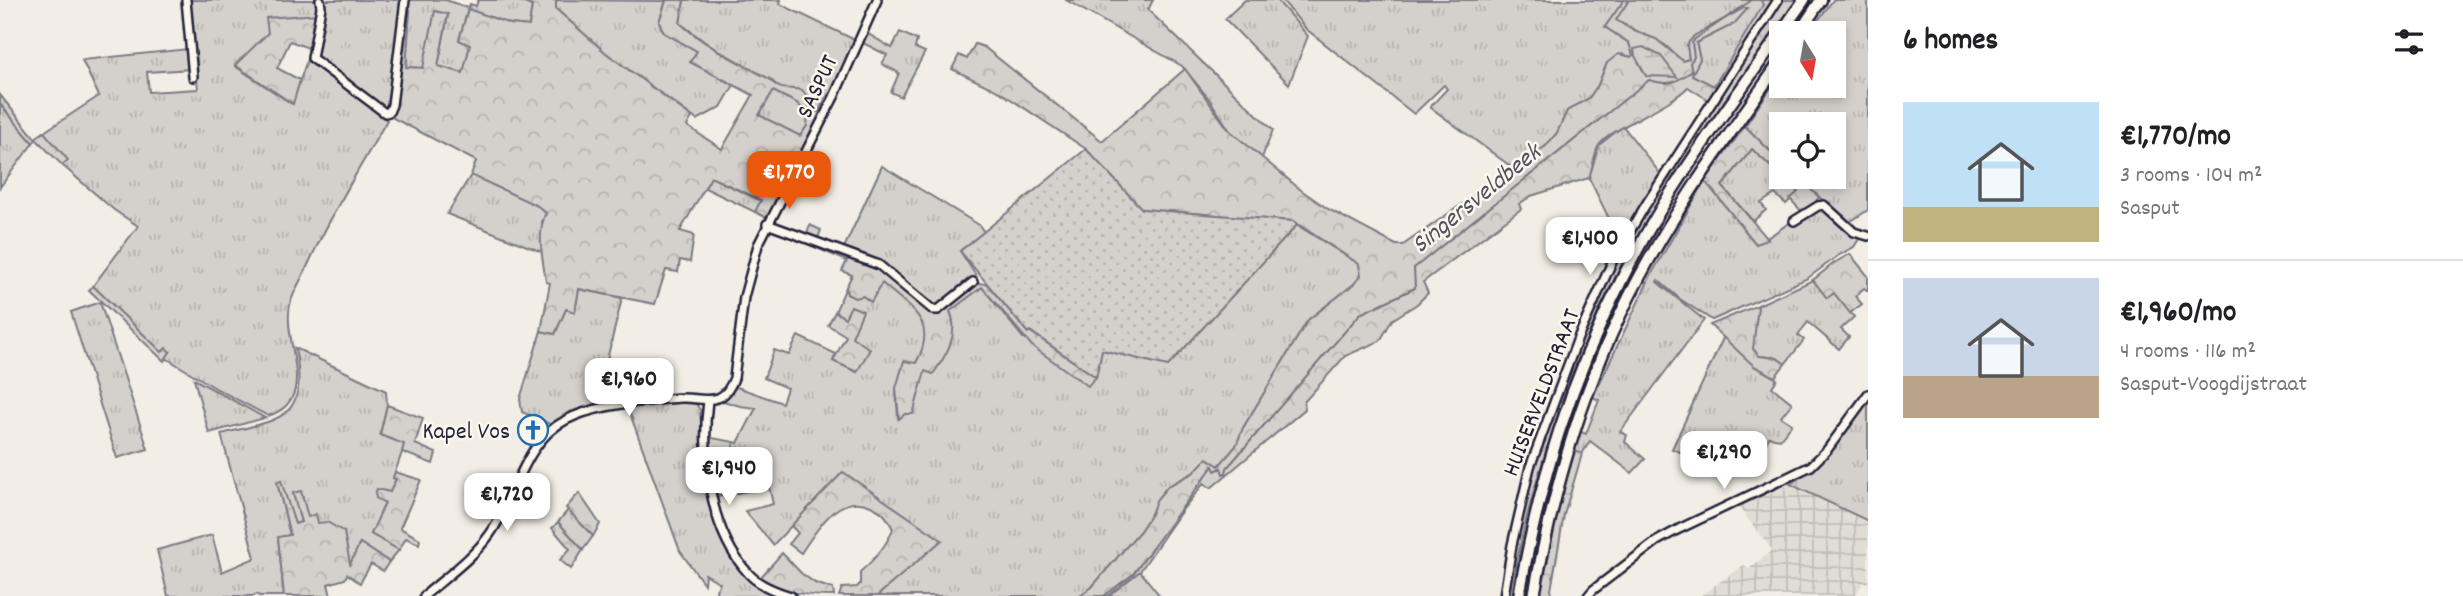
<!DOCTYPE html>
<meta charset="utf-8">
<style>
body{margin:0;font-family:Dekko,sans-serif;background:#f6f6f6;color:#202124;height:100vh;display:flex;flex-direction:column;font-size:26px;white-space:nowrap}
*{box-sizing:border-box;margin:0}
p{font-size:23px;color:#757577}
.icon{flex:none;width:38px;height:38px;fill:none;stroke:currentColor;stroke-width:2;stroke-linecap:round;stroke-linejoin:round}
.map{position:relative;flex:1;overflow:hidden}
.panel{display:flex;flex-direction:column;background:#fff;width:595px}
.panel>*{flex:none}
.needle{width:46px;rotate:169deg}
.fabs{position:absolute;left:1769px;top:21px;display:grid;gap:14px}
.fabs a{display:grid;place-items:center;width:77px;height:77px;border-radius:0px;background:#fff;box-shadow:0 4px 10px #0003;font-size:35px}
.price{position:absolute;translate:-50% -60px;padding:0 16px;border-radius:14px;background:#fff;color:#222;font-size:23px;line-height:46px;filter:drop-shadow(0 2px 4px #0008)}
.price::after{content:'';position:absolute;left:50%;top:42px;width:21px;height:16px;margin-left:-10px;background:inherit;clip-path:polygon(0 0,100% 0,50% 100%)}
.price.current{background:#ea580c;color:#fff}
ul{padding:0;list-style:none}
li{display:flex;align-items:center;gap:21px;height:175px;padding:0 35px}
li+li{border-top:2px solid #e0e0e0}
li span{display:grid;place-items:center;flex:none;width:196px;height:140px;border-radius:0px;color:#555}
li>.icon{margin-inline-start:auto}
span .icon{width:84px;height:84px;fill:#fffc;stroke-width:1}
li b{font-size:30px}
h2{display:flex;justify-content:space-between;align-items:center;height:84px;padding:0 35px;font-size:30px}
main{display:flex;flex:1;min-height:0}
.map>svg:first-child{display:block}
</style>
<main>
<div class="map">
<svg width="1868" height="596" viewBox="0 0 1868 596">
<defs>
<pattern id="industrial-grid" width="8" height="8" patternUnits="userSpaceOnUse" patternTransform="scale(1.75)"><rect width="8" height="8" fill="#e0dcd6"/><path d="M0 4h8M4 0v8" fill="none" stroke="#c0bcb9"/></pattern>
<pattern id="grass-tufts" width="24" height="20" patternUnits="userSpaceOnUse" patternTransform="scale(1.75)"><rect width="24" height="20" fill="#d4d1cc"/><path d="M3 7l-1-3M5 7V3M7 7l1-3M15 17l-1-3M17 17v-4M19 17l1-3" fill="none" stroke="#b6b3b0"/></pattern>
<pattern id="forest-crowns" width="20" height="18" patternUnits="userSpaceOnUse" patternTransform="scale(1.75)"><rect width="20" height="18" fill="#d4d1cc"/><path d="M2 6a3 3 0 1 1 6 0M12 15a3 3 0 1 1 6 0" fill="none" stroke="#b6b3b0"/></pattern>
<pattern id="wetland-marsh" width="20" height="14" patternUnits="userSpaceOnUse" patternTransform="scale(1.75)"><rect width="20" height="14" fill="#d4d1cc"/><path d="M1 5h8M5 5V1M11 12h8M15 12V8" fill="none" stroke="#b6b3b0"/></pattern>
<pattern id="park-dots" width="8" height="8" patternUnits="userSpaceOnUse" patternTransform="scale(1.75)"><rect width="8" height="8" fill="#d4d1cc"/><path d="M2 2h.1M6 6h.1" fill="none" stroke="#b6b3b0" stroke-width="1.8" stroke-linecap="round"/></pattern>
</defs>
<rect width="100%" height="100%" fill="#f2eee5"/>
<filter id="ink" filterUnits="userSpaceOnUse"><feTurbulence type="fractalNoise" baseFrequency=".0143" numOctaves="2"/><feDisplacementMap in="SourceGraphic" scale="14" xChannelSelector="R" yChannelSelector="G"/><feConvolveMatrix kernelMatrix="1 2 1 2 8 2 1 2 1" color-interpolation-filters="sRGB"/></filter>
<g filter="url(#ink)">
<polygon fill="url(#industrial-grid)" points="1790,484 1868,521 1868,583 1863,583 1855,596 1700,596 1744,565 1749,569 1772,550 1738,506"/>
<g fill="url(#grass-tufts)" stroke="#7b7a84" stroke-width="2">
<path d="M188,0H318V14L268,33L235,66L292,104L307,60L387,120C360,168 330,216 307,267C302,278 295,289 291,301C279,338 322,399 268,416L217,389L166,358L170,352L162,353L93,286L138,226L114,210L62,165L67,161L44,132L99,96L82,60L188,49L191,69L147,72L149,92L198,89Z"/>
<polygon points="323,0 402,0 391,104 386,112 315,59"/>
<polygon points="407,0 446,0 468,8 470,4 476,6 478,0 517,0 532,6 529,26 510,24 468,9 459,40 470,45 464,73 438,66 448,15 423,68 406,67 410,10 406,9"/>
<polygon points="556,0 666,1 659,22 697,51 691,62 734,85 721,107 697,120 606,53 556,9"/>
<polygon points="684,0 781,0 780,4 855,40 831,96 828,95 818,112 811,111 802,90 781,89 771,80 709,45 680,23"/>
<polygon points="1066,0 1153,0 1148,10 1273,130 1259,165 1241,148 1210,100 1182,66"/>
<polygon points="1245,0 1277,0 1308,36 1289,84 1225,19"/>
<polygon points="1282,0 1624,0 1605,27 1629,43 1633,55 1631,57 1622,54 1607,63 1598,85 1589,98 1567,111 1557,133 1546,146 1513,168 1430,107 1447,89 1444,85 1414,114 1306,29"/>
<polygon points="1629,0 1761,0 1764,5 1714,86 1691,75 1700,59 1696,43 1734,24 1747,8 1744,8 1694,36 1687,45 1689,59 1682,61 1665,45 1615,20"/>
<polygon points="1833,0 1868,0 1868,210 1848,223 1797,177 1834,177 1834,124 1782,124 1781,162 1745,126 1781,73 1782,86 1834,86 1834,33 1809,33"/>
<polygon points="865,32 892,48 900,32 917,40 915,48 925,52 901,97 891,92 899,73 882,64 887,55 861,42"/>
<polygon points="773,91 797,103 808,114 807,126 800,136 759,116"/>
<polygon points="0,104 33,143 0,187"/>
<polygon points="1623,126 1662,176 1620,241 1589,178 1599,145"/>
<polygon points="1752,149 1798,192 1786,204 1775,194 1761,203 1766,210 1753,221 1722,186"/>
<polygon points="882,166 979,225 984,232 960,251 977,277 939,308 889,269 843,250"/>
<polygon points="471,175 538,206 546,213 542,222 542,252 447,214"/>
<polygon points="711,177 761,201 755,212 705,188"/>
<path d="M1705,181L1756,244C1778,234 1799,210 1824,209L1859,239L1854,247L1839,255L1808,278L1712,320L1680,299L1658,280L1657,282L1704,320L1620,432L1627,435L1625,442L1645,459L1632,473L1590,441L1582,454L1573,450L1579,431L1586,434L1599,400L1593,397L1651,275Z"/>
<path d="M1297,225L1359,264L1361,275L1354,284L1308,320L1243,428L1236,446L1219,466L1207,459L1193,473L1168,486L1157,499L1151,514L1140,531L1092,587L1080,596H877L941,540L843,472L773,545L745,511L773,504L769,487L716,497L714,486L726,483L734,442L738,443L756,408L740,406L720,400L734,386L782,403L787,388L764,378L774,350L789,355L798,336L836,354L833,361L857,372L852,337L845,318L835,312L846,287L847,294L855,298L863,296L870,301L882,282C892,292 915,308 922,320C936,345 910,371 896,388L898,418L905,414H913L925,370L950,311L982,287L1023,338L1096,377L1102,350L1168,366Z"/>
<polygon points="1813,280 1827,298 1834,293 1854,317 1841,329 1849,337 1839,349 1808,322 1798,335 1804,340 1785,364 1777,358 1759,356 1753,349 1753,344 1758,305"/>
<polygon points="579,289 622,298 596,405 572,412 552,425 522,412 520,399 541,331 555,334 566,309 575,311"/>
<polygon points="100,302 148,449 117,458 71,312"/>
<polygon points="1724,336 1754,366 1777,379 1772,387 1792,403 1781,417 1792,424 1780,439 1769,437 1766,444 1722,436 1710,463 1672,449"/>
<path d="M295,348L386,391L387,405L380,434L405,444L393,478L396,479L371,534L399,550L389,562L360,543L350,566L318,523L308,518L293,493L301,522L295,524L277,482L290,535L278,538L284,596H259L257,594L253,596H168L157,550L212,535L222,572L255,558L221,434C280,419 309,421 295,348Z"/>
<polygon points="194,379 265,418 209,433"/>
<path d="M1868,400V521L1790,484C1827,461 1843,434 1868,400Z"/>
<polygon points="686,402 696,404 700,410 704,468 709,496 744,573 755,584 782,596 718,596 716,590 720,583 705,574 704,584 680,551 628,408"/>
<polygon points="568,510 593,536 583,550 558,522"/>
<polygon points="1140,571 1160,596 1108,596"/>
</g>
<g fill="url(#forest-crowns)" stroke="#7b7a84" stroke-width="2" fill-rule="evenodd">
<path d="M517,0H556V9L606,53L692,117L687,126L722,149L753,95L690,62L697,51L664,33L659,22L666,1L664,0H684L680,23C706,47 740,63 771,80C779,92 789,87 802,90L806,95V101L811,111L818,112L828,95L831,96L767,218L755,212L761,200L711,177L680,231L694,235L690,262L680,260L678,272L666,270L655,304L579,289L575,312L566,309L555,334L541,331L550,283L546,282C543,261 536,233 546,213L538,206L471,175L476,161L393,118L406,9H410L406,67L423,68L435,11L448,14L438,66L463,73L470,45L459,40L468,9L510,24L529,26L532,6ZM773,91L797,103L808,114L807,126L800,136L759,115Z"/>
<path d="M1624,0H1629L1616,20L1634,31L1656,39L1683,61L1689,59L1687,45L1694,36L1744,8H1748L1734,24L1696,43L1700,59L1692,75L1714,86L1763,5L1761,0H1776L1710,101L1688,87C1668,108 1607,129 1598,147C1594,156 1592,169 1589,178L1531,196L1519,204L1521,209L1423,282L1428,293L1417,304L1392,320L1380,341L1345,356L1304,402L1305,409L1211,488L1204,483L1183,509L1140,571L1108,596H1080L1092,587L1140,531L1151,514L1157,499L1168,486L1193,473L1207,458L1219,466L1236,446L1243,428L1308,320L1354,284L1361,275L1359,264L1293,221L1142,209L1086,149L1000,92L952,69L959,55L967,59L975,44L984,47L1102,141L1185,69L1229,130L1301,190L1328,209L1396,245H1403L1546,146L1557,133L1567,111L1589,98L1598,85L1607,63L1618,54L1631,57L1633,55L1629,43L1605,27Z"/>
<path d="M1782,0H1798C1747,72 1694,144 1648,219C1606,287 1575,361 1551,436C1534,488 1518,541 1512,596H1506C1514,552 1520,507 1534,465C1558,387 1591,309 1628,237Z"/>
<polygon points="318,14 311,49 290,41 277,68 300,80 293,104 235,65 268,33 266,18"/>
<polygon points="0,95 35,138 44,132 68,160 62,165 36,139 33,143 0,104"/>
<polygon points="1745,126 1781,162 1782,177 1752,149 1722,186 1768,239 1756,244 1705,181"/>
<polygon points="1782,177 1797,177 1819,197 1817,200 1819,202 1803,213 1790,199 1798,192"/>
<path d="M810,225L821,230L818,238L889,269L939,308L976,283L987,284L1027,332L1029,331L1096,377L1088,386L1032,346L982,287L950,311C960,334 946,356 933,374L925,371L913,414H905L899,419L896,388L904,361L916,363C939,321 911,309 882,283L871,302L863,296L855,298L847,294L846,287L852,275L842,271L847,261L793,238L795,233L805,237Z"/>
<polygon points="1850,254 1868,276 1868,291 1864,288 1855,296 1862,304 1850,313 1834,293 1827,298 1813,280 1834,263"/>
<polygon points="93,286 162,352 166,348 170,352 164,361 89,290"/>
<polygon points="1758,305 1753,349 1759,356 1777,358 1785,364 1775,377 1754,366 1710,325"/>
<polygon points="851,306 863,311 852,337 870,349 857,372 833,361 846,336 828,325 835,312 845,318"/>
<polygon points="387,405 423,418 415,444 436,453 433,464 402,452 404,444 380,435"/>
<polygon points="707,437 734,442 726,483 714,486"/>
<polygon points="1573,450 1582,454 1564,515 1550,596 1540,596 1551,534"/>
<polygon points="395,472 421,480 400,528 420,539 419,544 406,538 399,550 371,534 385,503 376,498 375,493 377,489 390,492 396,479 393,478"/>
<path d="M843,472L942,540L877,596H839L842,588L857,587L860,584V572C874,560 886,547 893,529C887,517 884,512 871,506C838,491 817,530 801,553L789,544L798,533L791,526Z"/>
<polygon points="281,481 295,524 301,522 293,493 301,491 308,517 316,514 318,523 327,522 344,532 350,564 360,543 389,562 383,571 371,564 360,583 347,574 345,579 328,584 331,596 284,596 278,537 290,535 277,482"/>
<polygon points="579,493 600,524 593,536 566,508"/>
<polygon points="558,522 583,550 571,569 560,560 570,549 552,528"/>
<path d="M782,553L801,573L815,583L833,589L834,596C803,596 788,593 760,578Z"/>
</g>
<polygon fill="url(#wetland-marsh)" stroke="#7b7a84" stroke-width="2" points="1643,47 1661,56 1677,77 1646,76 1635,56 1634,49"/>
<polygon fill="url(#park-dots)" stroke="#7b7a84" stroke-width="2" points="1086,149 1142,209 1280,220 1293,221 1297,225 1168,366 1102,350 1096,377 1030,331 1028,333 960,251"/>
<g fill="none" stroke-linecap="round" stroke-linejoin="round">
<path stroke="#76747f" stroke-width="2" d="M1104,596L1133,574L1213,466L1215,471L1221,468L1223,474L1226,473L1227,468L1360,314L1415,288L1414,268L1649,80C1670,86 1675,83 1692,71L1690,63L1694,57L1692,43L1695,39L1752,0"/>
<g stroke="#22223b" stroke-width="12">
<g id="minor">
<polyline points="186,0 193,77"/>
<polyline points="320,0 321,7 312,58 385,113 389,112 392,105 405,0"/>
<polyline points="1794,221 1818,206 1824,205 1854,232 1868,236"/>
<polyline points="767,224 879,265 933,310 938,310 973,282"/>
<path d="M708,400C701,456 709,531 749,574C759,585 777,592 791,596"/>
<path d="M424,596C446,577 473,558 490,534C516,498 523,442 566,420C593,405 650,400 681,398C693,397 705,402 718,398C726,395 731,386 734,378L744,297L758,245L834,97L877,0"/>
<polyline points="1504,596 1512,545 1530,467 1578,338 1612,262 1645,206 1778,0"/>
<polyline points="1588,596 1593,590 1657,541 1679,529 1811,466 1827,450 1868,394"/>
</g>
</g>
<g stroke="#22223b" stroke-width="15">
<g id="highway">
<polyline points="1799,33 1821,0"/>
<path d="M1519,596C1540,479 1570,381 1624,275C1673,178 1742,89 1804,0"/>
<path d="M1534,596C1554,485 1585,378 1639,278C1680,201 1732,131 1782,59"/>
</g>
</g>
<use href="#minor" stroke="#fbf7ec" stroke-width="7"/>
<use href="#highway" stroke="#fbf7ec" stroke-width="10"/>
</g>
</g>
<defs>
<g id="church-ring" transform="scale(1.575)"><circle r="9.5" fill="#fbf7ec" stroke="#1f6fb2" stroke-width="1.5"/><path d="M-1.2-6h2.4v3.5h3.3v2.4h-3.3V6h-2.4V-.1h-3.3v-2.4h3.3Z" fill="#1f6fb2"/></g>
</defs>
<g fill-rule="evenodd">
<use href="#church-ring" x="533" y="430"/>
</g>
<g text-anchor="middle" stroke-width="5" stroke-linejoin="round" paint-order="stroke">
<g font-size="24" fill="#22223b" stroke="#fbf7ec">
<text transform="translate(816 86) rotate(-65)" y="8">SASPUT</text>
<text transform="translate(1540 392) rotate(-69)" y="8">HUISERVELDSTRAAT</text>
</g>
<g font-size="24" fill="#22223b" stroke="#fbf7ec" text-anchor="end">
<text x="510" y="438">Kapel Vos</text>
</g>
<g font-size="26" font-style="italic" fill="#535263" stroke="#fbf7ec">
<text transform="translate(1475 197) rotate(-39)" y="9">Singersveldbeek</text>
</g>
</g>
</svg>
<div class="fabs">
<a><svg class="needle" viewBox="-14 -14 28 28"><path d="M0-13l5 13h-10z" fill="#e53935"/><path d="M0 13l5-13h-10z" fill="#757577"/></svg></a>
<a><svg class="icon" aria-label="locate" viewBox="0 0 24 24"><circle cx="12" cy="12" r="6"/><path d="M12 2v4M12 18v4M2 12h4M18 12h4"/></svg></a>
</div>
<b class="price current" style="left:789px;top:211px">€1,770</b>
<b class="price" style="left:1590px;top:277px">€1,400</b>
<b class="price" style="left:629px;top:418px">€1,960</b>
<b class="price" style="left:1724px;top:491px">€1,290</b>
<b class="price" style="left:729px;top:507px">€1,940</b>
<b class="price" style="left:507px;top:533px">€1,720</b>
</div>
<section class="panel">
<h2>6 homes<svg class="icon" aria-label="filters" viewBox="0 0 24 24"><path d="M4 7h16M4 17h16"/><circle cx="9" cy="7" r="2"/><circle cx="15" cy="17" r="2"/></svg></h2>
<ul>
<li><span style="background:linear-gradient(#bfe0f5 75%,#c2b280 0)"><svg class="icon" aria-label="home" viewBox="0 0 24 24"><path d="M3 11l9-7 9 7M6 9v11h12V9"/></svg></span><div><b>€1,770/mo</b><p>3 rooms · 104 m²</p><p>Sasput</p></div></li>
<li><span style="background:linear-gradient(#c9d6e8 70%,#b9a48a 0)"><svg class="icon" aria-label="home" viewBox="0 0 24 24"><path d="M3 11l9-7 9 7M6 9v11h12V9"/></svg></span><div><b>€1,960/mo</b><p>4 rooms · 116 m²</p><p>Sasput-Voogdijstraat</p></div></li>
</ul>
</section>
</main>
